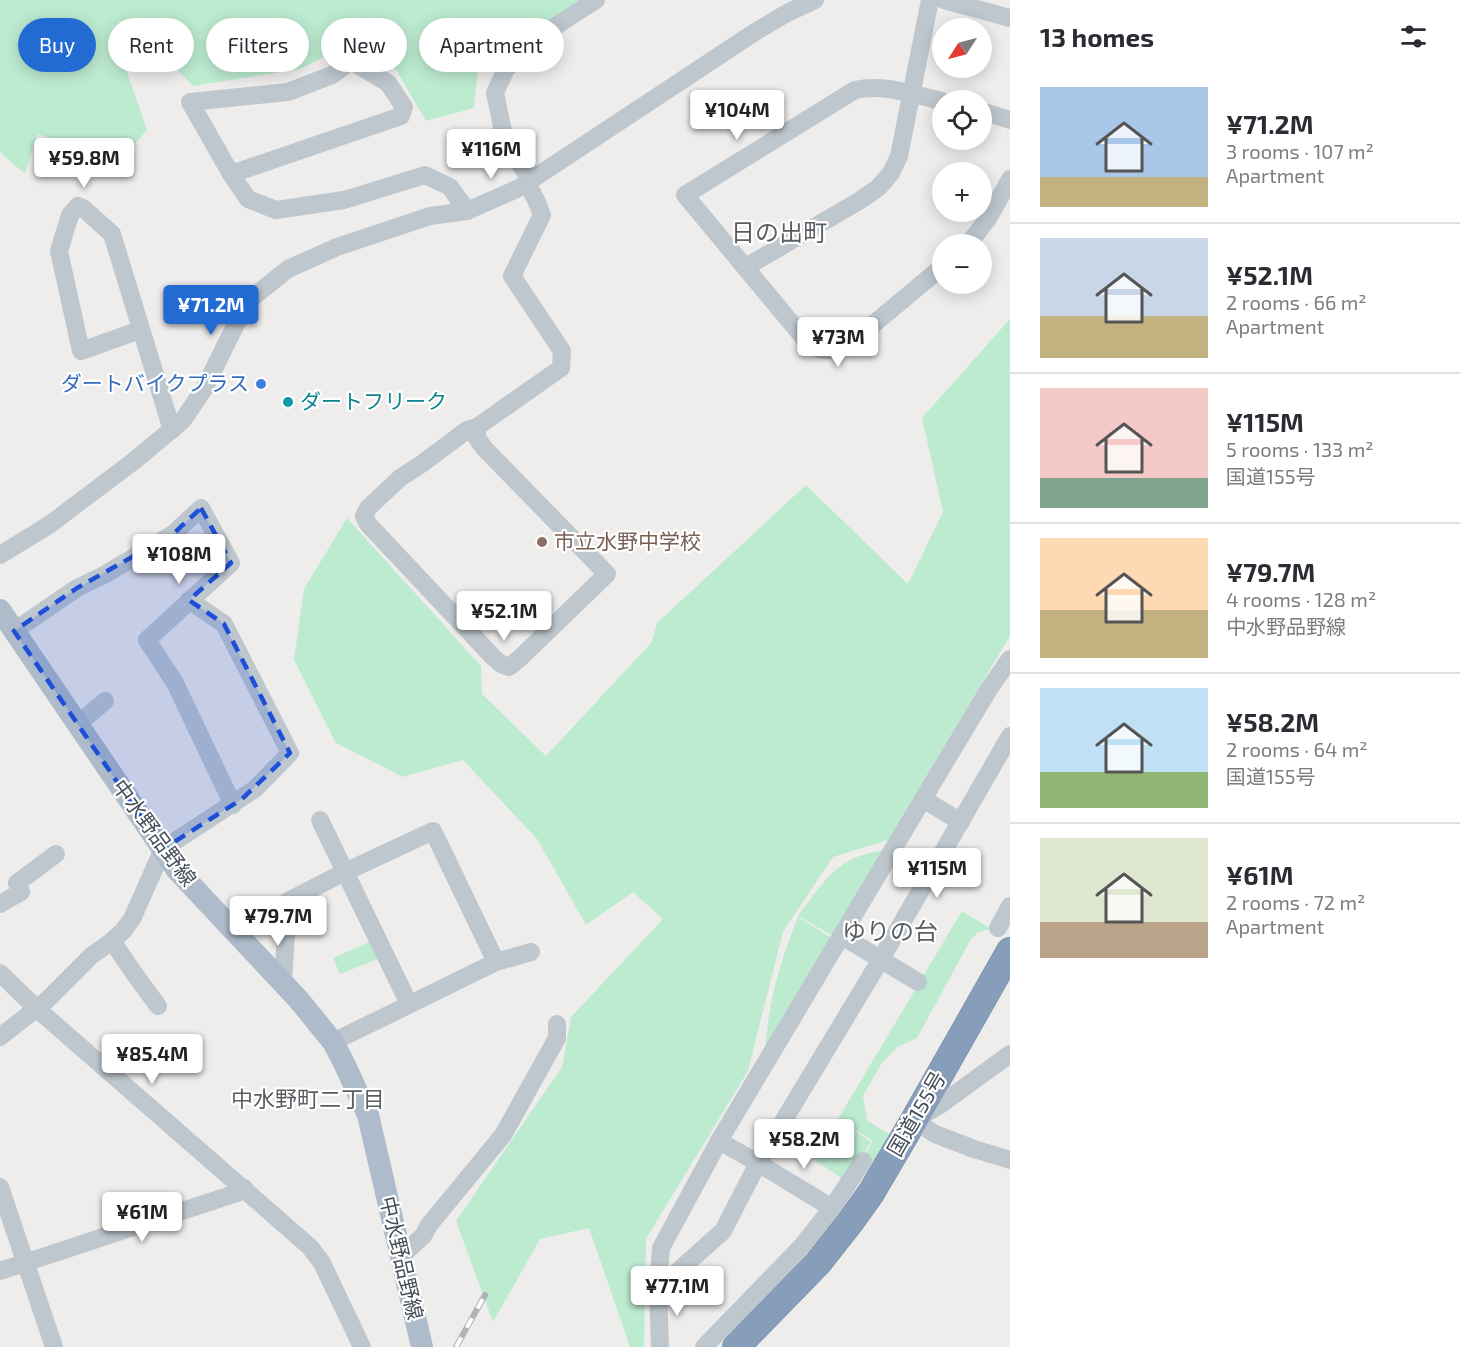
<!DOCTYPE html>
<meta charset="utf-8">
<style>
body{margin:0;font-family:"Exo 2","Noto Sans JP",sans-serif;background:#f2f2f3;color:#2b2b33;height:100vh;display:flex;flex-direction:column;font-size:22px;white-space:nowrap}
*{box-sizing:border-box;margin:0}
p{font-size:20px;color:#7c7c81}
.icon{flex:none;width:33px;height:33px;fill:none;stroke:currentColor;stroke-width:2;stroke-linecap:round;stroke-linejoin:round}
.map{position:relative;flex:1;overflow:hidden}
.details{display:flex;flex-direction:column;background:#fff;width:450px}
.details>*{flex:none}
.top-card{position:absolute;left:18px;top:18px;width:570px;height:54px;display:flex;gap:12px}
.needle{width:39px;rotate:234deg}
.fabs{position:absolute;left:932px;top:18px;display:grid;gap:12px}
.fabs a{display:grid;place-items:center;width:60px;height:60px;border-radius:50%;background:#fff;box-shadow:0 3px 15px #0003;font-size:30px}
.price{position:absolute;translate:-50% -51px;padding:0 14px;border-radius:6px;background:#fff;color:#222;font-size:20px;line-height:39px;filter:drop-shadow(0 2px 3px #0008)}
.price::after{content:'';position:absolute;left:50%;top:36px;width:18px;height:14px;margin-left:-9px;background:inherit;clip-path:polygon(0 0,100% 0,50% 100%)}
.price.active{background:#226bd3;color:#fff}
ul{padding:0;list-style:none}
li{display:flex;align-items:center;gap:18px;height:150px;padding:0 30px}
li+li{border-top:2px solid #e1e1e2}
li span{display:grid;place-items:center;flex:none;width:168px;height:120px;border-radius:0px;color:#555}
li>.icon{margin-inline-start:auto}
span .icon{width:72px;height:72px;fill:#fffc;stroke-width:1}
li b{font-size:26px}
h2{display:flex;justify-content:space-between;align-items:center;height:72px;padding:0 30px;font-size:26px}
.chip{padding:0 21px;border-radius:27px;background:#fff;box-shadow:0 3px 15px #0003;font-size:21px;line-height:54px}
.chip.active{background:#226bd3;color:#fff}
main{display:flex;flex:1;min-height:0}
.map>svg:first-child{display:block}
</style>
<main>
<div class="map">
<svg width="1010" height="1347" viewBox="0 0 1010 1347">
<rect width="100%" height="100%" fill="#efedec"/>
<g fill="#bcebd0">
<polygon points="0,0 581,0 478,70 474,108 426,121 395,68 349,44 300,69 193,86 158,50 125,66 147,130 122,159 37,134 25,174 0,152"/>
<polygon points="1010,319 1010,636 888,840 833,857 783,932 748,1071 646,1239 644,1347 630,1347 589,1228 540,1239 493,1322 456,1221 562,1067 571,1017 663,919 633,892 586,925 537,839 463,760 403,777 336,743 294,660 304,589 347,518 481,666 482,694 546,756 652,642 657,623 806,485 908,584 943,512 922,418"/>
<path d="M884,850L836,938L798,916C811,899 828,872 847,862C858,855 871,853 884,850Z"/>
<polygon points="962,911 991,929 978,932 970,941 917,1038 897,1047 880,1066 863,1096 867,1120 896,1139 879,1169 863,1158 873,1141 838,1119"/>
<path d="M798,917L835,940L765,1054C767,1007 780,961 798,917Z"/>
<polygon points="371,941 378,959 340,974 333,958"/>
<polygon points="838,1120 871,1142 846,1181 813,1159"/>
</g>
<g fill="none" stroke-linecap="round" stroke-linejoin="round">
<g stroke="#7289a5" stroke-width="28">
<polyline id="highway" points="736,1347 818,1263 851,1221 871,1193 914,1120 1010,951"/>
</g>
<g stroke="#bec7ce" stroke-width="18">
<polyline points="944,0 1010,18"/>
<polygon points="351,61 388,83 404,107 401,116 231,174 190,102 288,92 332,75"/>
<path d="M942,101C914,95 884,83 855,90L685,195L803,337C807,340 811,345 815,347C828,354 841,349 852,342L942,267"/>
<polyline points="981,111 1010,120"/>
<polyline points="231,174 248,199 276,210 344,200 425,175 450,187 467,211"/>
<polyline points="531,181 505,141 495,93 506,69 540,36 596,0"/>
<polyline points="968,244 988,219 1010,179"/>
<polyline points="746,267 859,201 878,188 891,173 899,156 930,0"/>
<polyline points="140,330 81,351 59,251 70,215 78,206 83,208 112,234 172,430"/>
<polyline points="477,427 477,438 484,448 607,574 519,659 509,667 501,664 493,657 368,524 364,516 368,508 400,478 423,463 467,430 477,427 561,368 562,351 512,276 542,215 536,200 527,183"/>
<polyline points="0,555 49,525 134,461 183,420 204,389 236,324 253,297 288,269 337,247 430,216 467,211 519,188 755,32 787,13 815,0"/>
<polyline points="14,631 77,588 104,575 173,534 201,508 231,563 147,640 175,683 233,805"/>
<polyline points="78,724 105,701"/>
<polyline points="923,799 961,822"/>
<polyline points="320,820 409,1004"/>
<polyline points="0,904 21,892 17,883 56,854"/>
<polyline points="998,928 1010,906"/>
<polyline points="842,936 918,982"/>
<polyline points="112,941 136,976 158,1006"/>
<polyline points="0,973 36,1008 310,1247 322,1263 362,1347"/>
<polyline points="283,982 288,901 345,872 433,831 496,962"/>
<polyline points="0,1037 46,1001 91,956 112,941 123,931 132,919 163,849 255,789 290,753 224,624 189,600"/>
<polyline points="333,1042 496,962 531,952"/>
<polyline points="1010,1054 940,1105 914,1120 935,1134 974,1149 1010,1160"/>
<polyline points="719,1141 758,1163 832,1208"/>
<polyline points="0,1187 54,1347"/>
<polyline points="401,1256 423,1236 429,1225 503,1135 557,1038 557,1024"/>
<polyline points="0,1271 237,1193 244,1188"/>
<polyline points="658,1289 723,1231 758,1163 881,959 1010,736"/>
<polyline points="660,1347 658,1289 661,1248 719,1141 923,799 989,689 1010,659"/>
<polyline points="704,1347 801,1247 832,1208 863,1161"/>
</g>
<polyline stroke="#adbbca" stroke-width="22" points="0,610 177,870 298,999 333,1042 343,1061 368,1115 422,1347"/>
<use href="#highway" stroke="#869eb9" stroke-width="27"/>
<g stroke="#afb2b7" stroke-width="6">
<polyline id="rail" points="456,1347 485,1295"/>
</g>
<use href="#rail" stroke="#fff" stroke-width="4" stroke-dasharray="11" stroke-linecap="butt"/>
</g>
<path fill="#1d4ed8" fill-opacity="0.2" stroke="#1d4ed8" stroke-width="4.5" stroke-dasharray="12 8" stroke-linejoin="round" d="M201,508L231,563L189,600L224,624L290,753L242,799L163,849L14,631L77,588L173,534Z"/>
<circle fill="#3f7fe0" stroke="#fff" stroke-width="2" cx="261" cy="384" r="6"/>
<circle fill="#0f9aa8" stroke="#fff" stroke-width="2" cx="288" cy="402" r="6"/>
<circle fill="#8d6e63" stroke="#fff" stroke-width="2" cx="542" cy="542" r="6"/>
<g text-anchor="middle" stroke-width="4.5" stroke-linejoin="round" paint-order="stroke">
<g font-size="21" fill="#366cbe" stroke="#fff" text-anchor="end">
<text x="249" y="391">ダートバイクプラス</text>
</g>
<g font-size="21" fill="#0d838f" stroke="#fff" text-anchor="start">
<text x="300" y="409">ダートフリーク</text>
</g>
<g font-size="21" fill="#785e54" stroke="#fff" text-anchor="start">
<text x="554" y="549">市立水野中学校</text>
</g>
<g font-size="21" fill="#464f59" stroke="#fff">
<text transform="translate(154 833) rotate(54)" y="7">中水野品野線</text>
<text transform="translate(917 1114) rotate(-60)" y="7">国道155号</text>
<text transform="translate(401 1258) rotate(77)" y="7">中水野品野線</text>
</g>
<g font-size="22" fill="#5a5d61" stroke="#fff">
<text x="308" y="1107">中水野町二丁目</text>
</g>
<g font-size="24" fill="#5a5d61" stroke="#fff">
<text x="779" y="241">日の出町</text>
<text x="890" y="940">ゆりの台</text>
</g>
</g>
</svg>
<div class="fabs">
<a><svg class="needle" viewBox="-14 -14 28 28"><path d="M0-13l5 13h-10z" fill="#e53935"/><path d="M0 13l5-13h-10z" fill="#7c7c81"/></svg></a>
<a><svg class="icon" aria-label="locate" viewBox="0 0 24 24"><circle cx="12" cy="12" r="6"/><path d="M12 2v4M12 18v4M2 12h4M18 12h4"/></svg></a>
<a>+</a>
<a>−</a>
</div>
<b class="price" style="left:737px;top:141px">¥104M</b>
<b class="price" style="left:491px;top:180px">¥116M</b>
<b class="price" style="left:84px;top:189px">¥59.8M</b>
<b class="price active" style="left:211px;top:336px">¥71.2M</b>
<b class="price" style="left:838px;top:368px">¥73M</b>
<b class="price" style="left:179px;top:585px">¥108M</b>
<b class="price" style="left:504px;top:642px">¥52.1M</b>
<b class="price" style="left:937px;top:899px">¥115M</b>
<b class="price" style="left:278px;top:947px">¥79.7M</b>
<b class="price" style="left:152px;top:1085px">¥85.4M</b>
<b class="price" style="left:804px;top:1170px">¥58.2M</b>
<b class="price" style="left:142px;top:1243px">¥61M</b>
<b class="price" style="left:677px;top:1317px">¥77.1M</b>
<div class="top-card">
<a class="chip active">Buy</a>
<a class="chip">Rent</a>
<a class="chip">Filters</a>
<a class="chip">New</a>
<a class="chip">Apartment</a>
</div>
</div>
<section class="details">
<h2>13 homes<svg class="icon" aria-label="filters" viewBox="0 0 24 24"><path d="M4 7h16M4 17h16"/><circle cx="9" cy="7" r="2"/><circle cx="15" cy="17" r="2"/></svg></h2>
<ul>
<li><span style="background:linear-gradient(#a9c7e8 75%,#c2b280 0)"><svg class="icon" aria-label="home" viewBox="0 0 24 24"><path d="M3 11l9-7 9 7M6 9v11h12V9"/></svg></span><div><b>¥71.2M</b><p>3 rooms · 107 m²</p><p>Apartment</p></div></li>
<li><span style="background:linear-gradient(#c9d6e8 65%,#c2b280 0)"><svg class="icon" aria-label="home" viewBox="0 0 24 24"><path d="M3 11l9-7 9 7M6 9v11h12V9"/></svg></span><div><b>¥52.1M</b><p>2 rooms · 66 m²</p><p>Apartment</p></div></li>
<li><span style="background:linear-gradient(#f6c9c9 75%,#7fa58c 0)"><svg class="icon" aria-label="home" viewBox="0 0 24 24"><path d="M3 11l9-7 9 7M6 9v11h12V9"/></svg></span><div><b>¥115M</b><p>5 rooms · 133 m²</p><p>国道155号</p></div></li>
<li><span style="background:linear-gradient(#ffd9b3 60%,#c2b280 0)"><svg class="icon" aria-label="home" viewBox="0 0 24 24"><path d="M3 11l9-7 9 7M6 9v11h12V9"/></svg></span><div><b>¥79.7M</b><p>4 rooms · 128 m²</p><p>中水野品野線</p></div></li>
<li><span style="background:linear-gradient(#bfe0f5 70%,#8fb573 0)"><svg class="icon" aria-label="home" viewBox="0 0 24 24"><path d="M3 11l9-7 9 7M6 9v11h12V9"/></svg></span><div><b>¥58.2M</b><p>2 rooms · 64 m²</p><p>国道155号</p></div></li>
<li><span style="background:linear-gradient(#dfe7d0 70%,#b9a48a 0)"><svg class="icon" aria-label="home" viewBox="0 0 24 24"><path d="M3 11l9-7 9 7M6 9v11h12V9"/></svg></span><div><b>¥61M</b><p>2 rooms · 72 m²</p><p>Apartment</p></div></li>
</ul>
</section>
</main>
